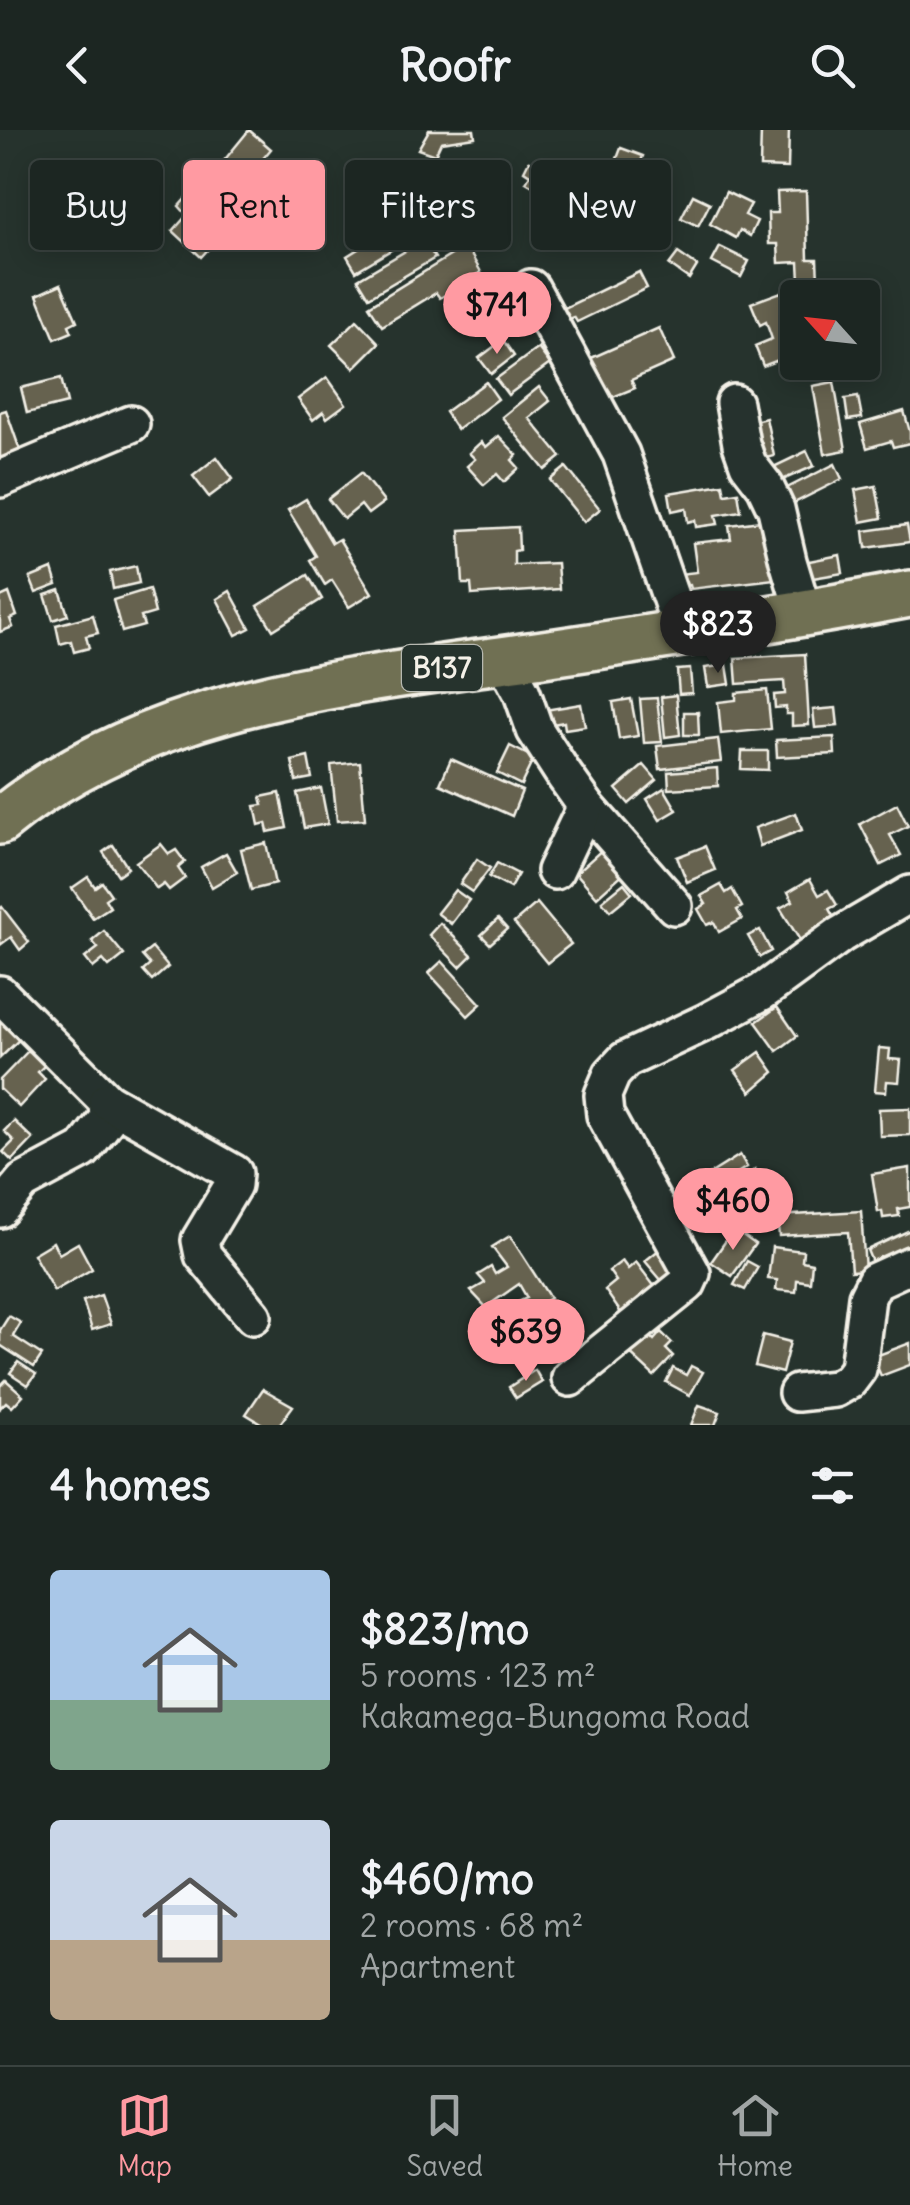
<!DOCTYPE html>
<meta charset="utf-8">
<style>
body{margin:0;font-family:Delius,sans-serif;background:#252e2a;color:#f1f3f6;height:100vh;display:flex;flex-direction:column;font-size:38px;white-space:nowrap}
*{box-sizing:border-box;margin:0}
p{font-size:32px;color:#a0a5a5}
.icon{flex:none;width:55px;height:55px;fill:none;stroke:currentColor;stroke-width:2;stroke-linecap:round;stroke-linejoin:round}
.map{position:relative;height:1295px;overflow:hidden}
.side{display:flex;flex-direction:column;background:#1c2622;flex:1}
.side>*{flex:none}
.banner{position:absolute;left:30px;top:30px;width:850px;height:90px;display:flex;gap:20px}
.needle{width:65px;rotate:297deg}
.fabs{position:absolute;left:780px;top:150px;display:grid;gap:20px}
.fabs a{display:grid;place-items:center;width:100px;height:100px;border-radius:10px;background:#1c2622;box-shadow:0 5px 25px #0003,0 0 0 2px #3a4340;font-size:50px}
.price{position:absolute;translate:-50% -85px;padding:0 22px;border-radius:35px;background:#ff9aa2;color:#111;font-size:32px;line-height:65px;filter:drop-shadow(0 2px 5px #0008)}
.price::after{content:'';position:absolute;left:50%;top:60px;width:30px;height:22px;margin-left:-15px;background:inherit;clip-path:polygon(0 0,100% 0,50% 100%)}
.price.on{background:#222;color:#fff}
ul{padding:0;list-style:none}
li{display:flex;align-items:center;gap:30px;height:250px;padding:0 50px}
li span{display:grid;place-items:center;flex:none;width:280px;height:200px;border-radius:10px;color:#555}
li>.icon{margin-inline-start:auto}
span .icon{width:120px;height:120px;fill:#fffc;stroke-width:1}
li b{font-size:42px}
h2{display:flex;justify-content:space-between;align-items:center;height:120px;padding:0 50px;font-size:42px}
.chip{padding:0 35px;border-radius:10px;background:#1c2622;box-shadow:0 5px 25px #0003,0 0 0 2px #3a4340;font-size:35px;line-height:90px}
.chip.on{background:#ff9aa2;color:#111}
header{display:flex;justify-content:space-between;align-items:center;height:130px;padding:0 50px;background:#1c2622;font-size:45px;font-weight:700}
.tabs{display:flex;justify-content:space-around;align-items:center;height:140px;border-top:2px solid #3a4340;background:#1c2622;font-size:28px;color:#a0a5a5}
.tabs a{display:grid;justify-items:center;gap:5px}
.tabs .on{color:#ff9aa2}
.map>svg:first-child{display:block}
</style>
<header><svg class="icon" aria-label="back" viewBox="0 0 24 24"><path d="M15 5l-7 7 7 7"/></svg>Roofr<svg class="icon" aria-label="search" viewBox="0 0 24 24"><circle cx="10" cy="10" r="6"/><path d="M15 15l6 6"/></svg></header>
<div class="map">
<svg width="910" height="1295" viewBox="0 0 910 1295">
<rect width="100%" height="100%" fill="#26332d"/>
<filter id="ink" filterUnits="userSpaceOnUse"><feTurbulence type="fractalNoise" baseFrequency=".01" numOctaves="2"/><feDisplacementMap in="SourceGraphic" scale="20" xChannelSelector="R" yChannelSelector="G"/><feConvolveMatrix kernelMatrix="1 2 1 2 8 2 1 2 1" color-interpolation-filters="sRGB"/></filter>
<g filter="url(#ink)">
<g fill="#66624f" stroke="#f4f1e8" stroke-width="2.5">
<polygon points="249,0 271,19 244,51 222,33"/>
<polygon points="429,0 474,0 475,7 441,12 435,25 418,19"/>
<polygon points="761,0 789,0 788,38 760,37"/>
<polygon points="621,18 643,26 637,42 615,34"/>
<polygon points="541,28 556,37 542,61 526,52 530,45 524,41 529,31 537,36"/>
<polygon points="486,45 501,64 485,76 471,57"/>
<polygon points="560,54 592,83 572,106 564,98 558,104 548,95 543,102 535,95 540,88 535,83"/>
<polygon points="195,58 206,68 213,60 228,74 221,81 233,92 201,127 173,101 187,85 179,76"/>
<polygon points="806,61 808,129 817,129 818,150 800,151 799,132 779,133 778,114 769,114 768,83 778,83 777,62"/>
<polygon points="726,62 751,74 745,85 757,91 750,106 740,100 736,108 710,94"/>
<polygon points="693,65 710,73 698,96 681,88"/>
<polygon points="434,72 444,88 356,141 347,126"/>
<polygon points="424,110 435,128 369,167 358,149"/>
<polygon points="466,116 481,142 467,151 472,160 459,168 454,160 440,168 436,163 382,196 369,176"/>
<polygon points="720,117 749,131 741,147 712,132"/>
<polygon points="678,123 697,136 689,149 669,135"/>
<polygon points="639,142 647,158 577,192 574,187 565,191 560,180"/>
<polygon points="61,154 77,191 69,195 72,202 55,209 37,165"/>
<polygon points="781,162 786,174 794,171 798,181 798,229 783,235 781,229 763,236 755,216 772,209 766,192 760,195 751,173"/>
<polygon points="357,190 379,213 354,238 331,215"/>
<polygon points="659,198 674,231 631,250 635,258 613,267 609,260 603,262 589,229"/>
<polygon points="503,210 514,226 491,244 479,228"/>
<polygon points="538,218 550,234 508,265 496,249"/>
<polygon points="327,247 346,274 327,288 323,282 313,290 298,269"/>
<polygon points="61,248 67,273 27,283 21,258"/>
<polygon points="486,252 498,269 457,300 445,282"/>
<polygon points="834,252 846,320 825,324 813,256"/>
<polygon points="539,257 550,271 529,288 561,327 545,340 502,287"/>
<polygon points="858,267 862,288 848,290 845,269"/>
<polygon points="6,280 21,323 0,330 0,282"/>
<polygon points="904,281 910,302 910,313 893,317 891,311 867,318 860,294"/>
<polygon points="766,288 774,326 755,331 746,293"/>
<polygon points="499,306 517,325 512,330 519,338 504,352 497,344 484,355 467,336 475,329 469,323 481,312 486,317"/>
<polygon points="807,321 814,336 771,355 765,341"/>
<polygon points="217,327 233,349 209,367 193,346"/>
<polygon points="835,334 842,349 794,373 787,358"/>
<polygon points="566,337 600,379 584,392 550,350"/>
<polygon points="361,343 384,372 368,384 361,375 344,389 328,369"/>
<polygon points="723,354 725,364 738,362 741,381 716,385 718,394 696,397 695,390 688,392 686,378 672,381 669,363"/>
<polygon points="876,356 882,388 861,392 855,360"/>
<polygon points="306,369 332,413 339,409 372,463 349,477 332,450 325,455 310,430 316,426 288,380"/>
<polygon points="769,390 775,449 691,459 690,455 672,457 670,445 697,442 693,413 731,409 729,395"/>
<polygon points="907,395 910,412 866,418 864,401"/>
<polygon points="518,397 519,420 514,421 514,435 557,433 559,459 472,465 471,454 463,454 460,400"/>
<polygon points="840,425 843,443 807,449 804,432"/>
<polygon points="136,436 139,453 113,459 110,442"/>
<polygon points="52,439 57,455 36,463 30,448"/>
<polygon points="308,445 322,469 273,500 258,476"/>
<polygon points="149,459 155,483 141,487 144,496 122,502 113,470"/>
<polygon points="60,460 68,485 53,490 45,465"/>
<polygon points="230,461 250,498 236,505 217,469"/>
<polygon points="9,463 17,486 10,489 13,497 0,502 0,467"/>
<polygon points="93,485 98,503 86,506 89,518 74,522 71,511 60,514 56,495"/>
<polygon points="805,524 809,595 792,596 792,584 786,584 786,577 775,578 774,565 785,564 784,551 737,554 735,528"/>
<polygon points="727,535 730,554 708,557 705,538"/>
<polygon points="690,539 692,563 679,564 677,540"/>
<polygon points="767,560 771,599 721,604 718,572 736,570 736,563"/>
<polygon points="676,565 680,605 665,607 661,567"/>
<polygon points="657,568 662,612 644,613 640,569"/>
<polygon points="631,569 638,606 619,609 613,572"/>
<polygon points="581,574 585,596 565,599 564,592 547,595 545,580"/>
<polygon points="836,578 838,596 815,598 813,580"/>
<polygon points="684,582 698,582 699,605 684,605"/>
<polygon points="834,607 835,624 777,627 776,610"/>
<polygon points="718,609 721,632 660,639 657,616"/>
<polygon points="510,616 534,628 521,655 497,643"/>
<polygon points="742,621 768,621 768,640 741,639"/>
<polygon points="308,627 312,648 296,651 292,631"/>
<polygon points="451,629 522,661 512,686 440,654"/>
<polygon points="360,632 365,689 337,691 331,635"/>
<polygon points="644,635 657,650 629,674 616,659"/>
<polygon points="717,638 718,656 669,659 668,642"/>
<polygon points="321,658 328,694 304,698 297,663"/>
<polygon points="664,658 677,680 660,690 647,669"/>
<polygon points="280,663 287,698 268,702 266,693 259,695 255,676 263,675 261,667"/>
<polygon points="897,674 908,696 890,705 901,725 881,735 860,694"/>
<polygon points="796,683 802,700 760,716 755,698"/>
<polygon points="266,713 275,754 251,760 241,719"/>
<polygon points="161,714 169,724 176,720 185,732 178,738 185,748 169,760 164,754 157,759 136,732"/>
<polygon points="113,715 128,738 118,745 103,722"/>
<polygon points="705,716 715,740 687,752 677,727"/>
<polygon points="605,717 626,741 597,767 576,743"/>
<polygon points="226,723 237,742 212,757 201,737"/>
<polygon points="477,729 490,738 472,762 460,754"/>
<polygon points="497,733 518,744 510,758 489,747"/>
<polygon points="88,747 95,757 102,752 111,765 105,769 110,777 93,788 72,758"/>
<polygon points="810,749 819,765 828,760 837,775 829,779 836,791 801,812 780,778 793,771 788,762"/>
<polygon points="624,753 632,763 610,781 602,771"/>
<polygon points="721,755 726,763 732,759 742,777 737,780 742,789 719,802 714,792 707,795 698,779 706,774 701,766"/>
<polygon points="455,760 469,770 451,794 437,783"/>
<polygon points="537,773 571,814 547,833 514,793"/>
<polygon points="2,777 29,812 20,820 11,807 0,815 0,779"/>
<polygon points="498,789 507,799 490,814 481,805"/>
<polygon points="440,793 472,825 460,837 429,805"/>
<polygon points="760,800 771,821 760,827 748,806"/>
<polygon points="104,801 124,825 109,837 103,830 93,838 85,828 98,818 92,811"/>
<polygon points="152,818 168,837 152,851 143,841 150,835 142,826"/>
<polygon points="442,831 481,874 468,886 429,843"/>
<polygon points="777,877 797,906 777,921 756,892"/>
<polygon points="0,884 22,907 0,928"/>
<polygon points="879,918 890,919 889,929 901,930 899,952 887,951 886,962 875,961"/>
<polygon points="30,919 46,934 38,942 45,949 19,977 0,959 0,950"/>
<polygon points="760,922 774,942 751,962 735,940"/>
<polygon points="910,978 910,1005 880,1006 879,979"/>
<polygon points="14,991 33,1009 12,1031 3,1022 14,1011 4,1001"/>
<polygon points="740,1025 747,1037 701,1065 694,1054"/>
<polygon points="910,1038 910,1077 898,1079 899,1086 883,1088 882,1081 878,1082 872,1044"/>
<polygon points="755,1039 764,1050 721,1087 712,1076"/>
<polygon points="861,1081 865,1140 851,1141 848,1102 779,1106 777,1086"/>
<polygon points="734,1099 755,1114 732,1146 711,1132"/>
<polygon points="910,1100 910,1114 872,1132 867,1120"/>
<polygon points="510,1106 550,1168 488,1205 478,1191 527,1168 519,1154 486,1177 471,1161 485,1153 478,1145 491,1137 495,1144 507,1137 492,1117"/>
<polygon points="53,1112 59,1124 78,1113 92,1139 54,1161 33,1124"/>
<polygon points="772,1117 803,1121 802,1131 812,1133 810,1152 797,1150 796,1162 776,1160 777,1150 768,1149"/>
<polygon points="660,1119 677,1139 662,1151 645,1131"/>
<polygon points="622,1131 628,1139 636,1132 655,1157 621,1183 605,1160 616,1151 609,1141"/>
<polygon points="747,1131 758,1137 745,1160 734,1155"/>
<polygon points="101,1165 111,1194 92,1200 83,1171"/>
<polygon points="9,1186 21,1193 13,1206 42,1225 34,1237 0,1215 0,1200"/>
<polygon points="645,1201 654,1210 661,1202 672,1213 666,1219 673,1226 654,1246 626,1220"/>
<polygon points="763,1205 790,1212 782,1243 755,1236"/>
<polygon points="910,1213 910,1235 881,1246 873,1227"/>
<polygon points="18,1232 36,1244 28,1255 10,1243"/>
<polygon points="691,1236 703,1242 690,1265 666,1252 673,1238 686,1245"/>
<polygon points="535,1240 542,1252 516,1268 509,1257"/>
<polygon points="6,1250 23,1265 12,1277 6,1272 0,1278 0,1256"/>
<polygon points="263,1259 293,1276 279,1295 264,1295 246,1284"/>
<polygon points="699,1275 720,1282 715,1295 691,1295"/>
</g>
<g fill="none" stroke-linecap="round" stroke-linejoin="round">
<g stroke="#f4f1e8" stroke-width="42">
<g id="minor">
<polyline points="531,158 621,324 683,504"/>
<polyline points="734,273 741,314 748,334 765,356 776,379 788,431 804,484"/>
<polyline points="0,349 131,294"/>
<polyline points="504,530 522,563 535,600 564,645 586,676 674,776"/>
<polyline points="555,741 586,676"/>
<polyline points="0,864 107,971 108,988 83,1020 23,1052 0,1079"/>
<polyline points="107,971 234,1043 233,1055 200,1110 203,1125 253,1186"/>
<polyline points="570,1248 687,1154 692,1143 605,985 603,965 612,944 625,930 706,892 762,862 840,805 910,764"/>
<polyline points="797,1263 835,1259 849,1251 858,1239 867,1167 875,1151 910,1135"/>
</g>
</g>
<g stroke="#f4f1e8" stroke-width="52">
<path id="major" d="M0,691C151,566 357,551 543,524C666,506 788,487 910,464"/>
</g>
<use href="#minor" stroke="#26332d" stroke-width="35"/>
<use href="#major" stroke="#706f52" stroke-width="45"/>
</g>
</g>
<g text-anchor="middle" stroke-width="8" stroke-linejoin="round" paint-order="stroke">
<rect fill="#26332d" stroke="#b6b8b0" stroke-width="2.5" x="402" y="515" width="80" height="46" rx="8"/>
<g font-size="28" font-weight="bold" fill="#f4f1e8">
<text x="442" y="548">B137</text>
</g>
</g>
</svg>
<div class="fabs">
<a><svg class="needle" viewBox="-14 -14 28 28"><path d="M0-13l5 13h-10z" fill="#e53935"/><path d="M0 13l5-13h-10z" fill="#a0a5a5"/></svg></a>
</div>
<b class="price" style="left:497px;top:227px">$741</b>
<b class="price on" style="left:718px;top:546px">$823</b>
<b class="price" style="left:733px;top:1123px">$460</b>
<b class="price" style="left:526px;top:1254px">$639</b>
<div class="banner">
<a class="chip">Buy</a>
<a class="chip on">Rent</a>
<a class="chip">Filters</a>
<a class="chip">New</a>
</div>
</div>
<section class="side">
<h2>4 homes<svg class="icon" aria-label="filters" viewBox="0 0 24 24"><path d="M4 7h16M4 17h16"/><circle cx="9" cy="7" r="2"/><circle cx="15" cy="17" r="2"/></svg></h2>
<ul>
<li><span style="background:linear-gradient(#a9c7e8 65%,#7fa58c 0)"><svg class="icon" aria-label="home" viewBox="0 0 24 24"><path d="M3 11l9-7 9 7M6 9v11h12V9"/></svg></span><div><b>$823/mo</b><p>5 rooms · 123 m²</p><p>Kakamega-Bungoma Road</p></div></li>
<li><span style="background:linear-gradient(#c9d6e8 60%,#b9a48a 0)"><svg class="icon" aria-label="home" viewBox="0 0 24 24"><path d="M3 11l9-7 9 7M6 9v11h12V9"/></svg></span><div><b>$460/mo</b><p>2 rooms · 68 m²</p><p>Apartment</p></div></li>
</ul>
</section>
<nav class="tabs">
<a class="on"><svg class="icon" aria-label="map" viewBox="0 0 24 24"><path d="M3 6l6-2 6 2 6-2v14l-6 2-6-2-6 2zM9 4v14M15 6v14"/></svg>Map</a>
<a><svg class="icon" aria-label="saved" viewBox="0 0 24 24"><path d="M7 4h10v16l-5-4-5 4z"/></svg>Saved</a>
<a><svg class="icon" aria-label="home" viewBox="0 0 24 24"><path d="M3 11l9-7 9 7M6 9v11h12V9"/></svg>Home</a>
</nav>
